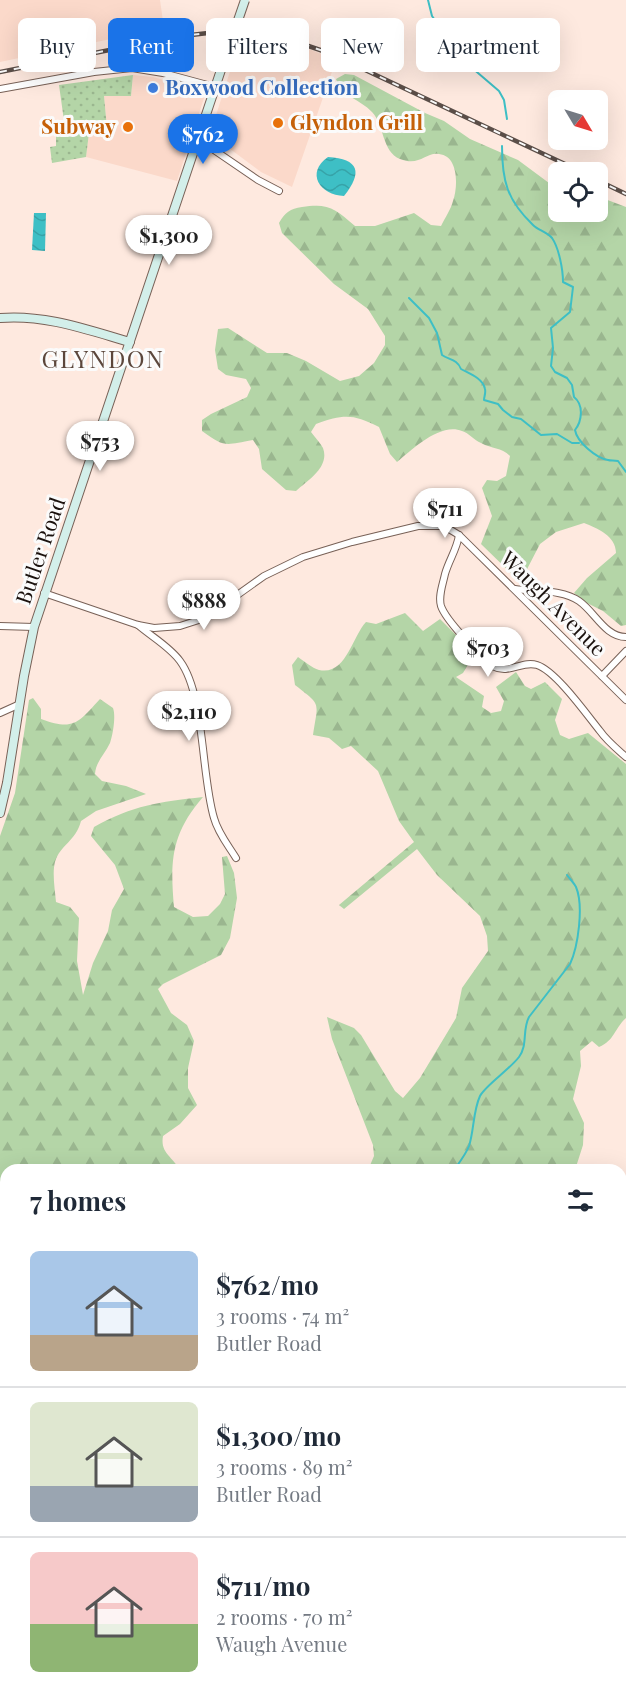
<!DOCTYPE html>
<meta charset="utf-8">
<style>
body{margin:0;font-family:"Playfair Display",serif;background:#f6f6f7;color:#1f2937;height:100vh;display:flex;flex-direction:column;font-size:22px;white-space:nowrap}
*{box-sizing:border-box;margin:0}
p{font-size:20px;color:#747a83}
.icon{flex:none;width:33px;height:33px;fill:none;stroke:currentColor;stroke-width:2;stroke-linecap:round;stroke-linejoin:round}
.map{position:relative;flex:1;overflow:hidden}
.details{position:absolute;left:0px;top:1164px;width:627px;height:534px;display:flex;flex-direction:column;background:#fff;border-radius:18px 18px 0 0;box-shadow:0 6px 24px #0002}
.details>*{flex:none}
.top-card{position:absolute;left:18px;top:18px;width:591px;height:54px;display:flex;gap:12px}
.needle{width:39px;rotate:128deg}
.fabs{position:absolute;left:548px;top:90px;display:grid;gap:12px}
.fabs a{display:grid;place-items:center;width:60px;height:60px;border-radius:9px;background:#fff;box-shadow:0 6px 24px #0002;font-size:30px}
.price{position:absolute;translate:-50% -51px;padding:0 14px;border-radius:21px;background:#fff;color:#222;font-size:20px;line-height:39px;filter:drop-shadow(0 2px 3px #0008)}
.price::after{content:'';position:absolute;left:50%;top:36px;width:18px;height:14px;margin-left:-9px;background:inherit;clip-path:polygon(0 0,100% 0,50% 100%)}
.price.selected{background:#1a73e8;color:#fff}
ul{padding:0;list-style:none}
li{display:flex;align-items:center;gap:18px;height:150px;padding:0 30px}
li+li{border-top:2px solid #e0e1e3}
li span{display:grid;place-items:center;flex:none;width:168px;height:120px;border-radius:9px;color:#555}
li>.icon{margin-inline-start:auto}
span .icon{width:72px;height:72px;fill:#fffc;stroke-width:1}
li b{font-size:26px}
h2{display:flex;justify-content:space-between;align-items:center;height:72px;padding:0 30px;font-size:26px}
.tag{padding:0 21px;border-radius:9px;background:#fff;box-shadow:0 6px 24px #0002;font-size:21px;line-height:54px}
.tag.selected{background:#1a73e8;color:#fff}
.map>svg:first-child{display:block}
</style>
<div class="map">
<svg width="626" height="1698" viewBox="0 0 626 1698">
<defs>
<pattern id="forest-firs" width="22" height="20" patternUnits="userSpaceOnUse" patternTransform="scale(1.5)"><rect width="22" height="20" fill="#b4d5a7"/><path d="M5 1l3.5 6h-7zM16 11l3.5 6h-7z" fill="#9ab68f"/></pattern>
<pattern id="park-dots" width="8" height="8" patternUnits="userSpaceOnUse" patternTransform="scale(1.5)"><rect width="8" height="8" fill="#b4d5a7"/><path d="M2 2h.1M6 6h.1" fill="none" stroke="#9ab68f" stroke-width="1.8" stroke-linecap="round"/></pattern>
<pattern id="water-waves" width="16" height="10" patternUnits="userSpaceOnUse" patternTransform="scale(1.5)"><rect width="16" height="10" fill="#3ebfc5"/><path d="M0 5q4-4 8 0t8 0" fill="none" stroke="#36a3a8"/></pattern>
</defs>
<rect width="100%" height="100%" fill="#fee9df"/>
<g fill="#fbd9ca">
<polygon points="0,0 160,0 164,28 0,62"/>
<polygon points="241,37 258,37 284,42 307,48 336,60 292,187 261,172 210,134"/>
<polygon points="133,75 153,77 206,92 177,181 86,157 90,125 107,128 104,96 131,96"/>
</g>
<g fill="url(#forest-firs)">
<path d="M345,74L354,75L425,113L444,121L470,139L518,160L549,183L558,185V212H597V196L626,207V625L621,626L603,611L587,603L574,593L587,578L616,553C616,536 597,528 584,523L556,532L540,544L525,573L516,578L481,544L492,516L482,488L487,480L497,481L506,476L510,456C501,447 492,449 481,443C474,440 469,433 462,431C440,422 412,450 397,462L390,454L379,427C353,414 344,414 316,424L311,432C315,437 320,443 323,448C330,467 308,480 296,491L286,490L262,469L259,449L253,440C225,445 225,448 202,431V420L211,414L247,397L251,388L246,379L226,375L218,369L215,350L218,329L228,328L267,353H287L306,361L340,381L359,376L374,363L385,345V336L368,309L334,284L282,233L279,223C285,212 290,209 302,207C329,203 335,209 355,226H375L414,213L431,225L441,226C445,218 451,209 453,201C458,187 459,156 439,154C425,152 420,167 400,159C382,152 384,124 372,112C360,99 342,97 336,79Z"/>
<path d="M405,613L423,631L440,619L472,651L473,656L463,673L456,677L484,696L482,707L491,713L501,711L504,701L496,687L516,672L525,686L531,689L545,682L562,699L555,720L560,735L569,739L588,733L626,764V1018C614,1029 615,1040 599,1047L592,1041L580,1051L581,1066L573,1099L584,1123L583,1145L575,1170H368L374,1156L373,1145L332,1039L327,1017L354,1028L361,1035L395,1091L403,1098L420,1078L456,1018L462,988L488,951L487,936L480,916L437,875L417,849L344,909L339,905L414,842L399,821L378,771L351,746L342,749L329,738L313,735C318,701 322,706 295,685L292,665L298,657C304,661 312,668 319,670C346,676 352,637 366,622L376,624Z"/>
<path d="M33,698L41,709V719C74,731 78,723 100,699L113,708C116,716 113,734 110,743C105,754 96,761 95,774L102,781L126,786L146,794L96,811L81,821C76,841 60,845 55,862C52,873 55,890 56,902L70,907L79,918L77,961L83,995L93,963L108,931L112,910L124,889L115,865L91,836L94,827C134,805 158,802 203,797C171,834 170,861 174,907L193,917L208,916L220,904L225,894L222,857L227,856L234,873L237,898L230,938L221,955L163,984L158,989L171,1013L187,1025L194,1041L188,1068V1088L197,1105L180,1124L163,1136C160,1153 172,1156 180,1170H6V1318L0,1321V836L15,793L29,700Z"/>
<polygon points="6,1419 6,1504 0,1509 0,1423"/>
<polygon points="214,1692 419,1692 424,1698 220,1698"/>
</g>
<polygon fill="url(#park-dots)" points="133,75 131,96 104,96 107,128 90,125 86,157 52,163 50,147 56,146 56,130 65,128 59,85"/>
<g fill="url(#water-waves)">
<path d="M328,157C359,159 363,172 344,196C320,195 305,173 328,157Z"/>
<polygon points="34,213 46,213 45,251 32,250"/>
</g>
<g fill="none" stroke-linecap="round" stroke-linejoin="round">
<g stroke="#3ebfc5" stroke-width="2">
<polyline points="428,0 432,16 459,53 471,67 499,91 504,100 507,119"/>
<path d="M502,146C502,181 507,200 533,225C538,230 547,232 552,238C559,248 563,270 563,282L573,287L570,312L551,328L553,348L551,366L555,372L567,378L572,385L574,397C584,405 582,421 575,430C577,442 596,458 608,460C611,461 614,460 618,461L626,472"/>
<path d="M409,298L429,318L437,333L442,355C449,360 457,359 461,369C468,373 483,378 485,389C486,393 484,397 484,400L498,404L503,410L512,417L521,419L541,435L557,434L572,443H579"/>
<path d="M454,1170C459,1163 466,1154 469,1146C474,1131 473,1111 480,1096C486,1085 509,1070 519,1057C528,1045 522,1030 529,1017L570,964C578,947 584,906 576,887C574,883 570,879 567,875"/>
<polyline points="0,1502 6,1498"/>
</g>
<g stroke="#786157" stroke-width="8">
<g id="street">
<polyline points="0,89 94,72 132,68 163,73 215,87"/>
<polyline points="198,139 258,180 279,191"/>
<path d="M459,535C457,549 449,560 445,574C443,584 438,596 441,606C446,621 479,654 492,666C510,675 522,660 537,665C556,671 587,715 600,731C607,741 617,749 626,757"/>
<path d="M515,589C536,592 562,589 579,601C595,612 605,637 626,637"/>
<polyline points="44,593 138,625 154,628 180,626 205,618 264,576 303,557 352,542 418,526 444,526 459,535 626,700"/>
<path d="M138,625C152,637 170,647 180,661C205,695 201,775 214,818C218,833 228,845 236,858"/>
<polyline points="0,626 34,627"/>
<polyline points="602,676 626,651"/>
<polyline points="0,713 20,704"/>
</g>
</g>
<g stroke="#786157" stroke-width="10">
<g id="secondary">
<path d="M0,318C44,314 88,330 130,342"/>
<polyline points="0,813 7,783 24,676 34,627 224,61"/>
</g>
</g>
<use href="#street" stroke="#fff" stroke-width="6"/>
<use href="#secondary" stroke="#d3efea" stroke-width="8"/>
<g stroke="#5b4e48" stroke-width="4.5">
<g id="rail">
<polyline points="0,72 174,37 225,31 245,31 285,38 329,53 582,172"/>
<polyline points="597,180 626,194"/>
</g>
</g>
<use href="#rail" stroke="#fbfbfb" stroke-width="2" stroke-dasharray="7" stroke-linecap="butt"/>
<g stroke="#786157" stroke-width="10" stroke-linecap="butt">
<polyline id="secondary-bridge" points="224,61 245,0"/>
</g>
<use href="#secondary-bridge" stroke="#d3efea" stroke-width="8"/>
</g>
<circle fill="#3f7fe0" stroke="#fbfbfb" stroke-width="2" cx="153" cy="88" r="6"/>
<g fill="#e8710a" stroke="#fbfbfb" stroke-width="2">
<circle cx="278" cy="123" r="6"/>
<circle cx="128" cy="127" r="6"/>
</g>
<g text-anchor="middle" stroke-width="6" stroke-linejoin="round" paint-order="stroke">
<g font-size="21" font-weight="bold" fill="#366cbe" stroke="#fbfbfb" text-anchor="start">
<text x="165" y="95">Boxwood Collection</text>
</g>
<g font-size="21" font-weight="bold" fill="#c56008" stroke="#fbfbfb" text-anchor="start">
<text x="290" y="130">Glyndon Grill</text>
<text x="116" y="134" text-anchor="end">Subway</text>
</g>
<g font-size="21" fill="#1b120e" stroke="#fbfbfb">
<text transform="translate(41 551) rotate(-71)" y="7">Butler Road</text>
<text transform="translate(553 604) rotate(45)" y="7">Waugh Avenue</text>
</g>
<g font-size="24" letter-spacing="1.5" fill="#5c473c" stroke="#fbfbfb">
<text x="103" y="368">GLYNDON</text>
</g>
</g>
</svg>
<div class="fabs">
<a><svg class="needle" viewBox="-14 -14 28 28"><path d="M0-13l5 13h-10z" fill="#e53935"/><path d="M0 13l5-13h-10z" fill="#747a83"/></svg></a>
<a><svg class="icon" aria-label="locate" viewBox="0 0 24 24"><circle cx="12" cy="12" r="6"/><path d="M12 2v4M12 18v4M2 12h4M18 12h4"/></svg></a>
</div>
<b class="price selected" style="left:203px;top:165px">$762</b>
<b class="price" style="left:169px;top:266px">$1,300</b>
<b class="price" style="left:100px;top:472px">$753</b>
<b class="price" style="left:445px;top:539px">$711</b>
<b class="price" style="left:204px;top:631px">$888</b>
<b class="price" style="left:488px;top:678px">$703</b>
<b class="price" style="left:189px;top:742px">$2,110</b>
<div class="top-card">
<a class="tag">Buy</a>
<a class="tag selected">Rent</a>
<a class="tag">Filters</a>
<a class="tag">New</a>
<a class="tag">Apartment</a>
</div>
<section class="details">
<h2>7 homes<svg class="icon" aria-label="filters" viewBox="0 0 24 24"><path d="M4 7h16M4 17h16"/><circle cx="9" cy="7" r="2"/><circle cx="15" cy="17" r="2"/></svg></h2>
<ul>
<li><span style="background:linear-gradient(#a9c7e8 70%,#b9a48a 0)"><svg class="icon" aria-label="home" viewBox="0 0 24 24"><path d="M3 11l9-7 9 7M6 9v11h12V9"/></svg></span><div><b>$762/mo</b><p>3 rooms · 74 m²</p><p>Butler Road</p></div></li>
<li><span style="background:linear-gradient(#dfe7d0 70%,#9aa5b1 0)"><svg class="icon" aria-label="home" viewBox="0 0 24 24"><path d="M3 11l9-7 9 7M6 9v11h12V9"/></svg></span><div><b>$1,300/mo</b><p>3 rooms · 89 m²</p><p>Butler Road</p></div></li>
<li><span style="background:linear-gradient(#f6c9c9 60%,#8fb573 0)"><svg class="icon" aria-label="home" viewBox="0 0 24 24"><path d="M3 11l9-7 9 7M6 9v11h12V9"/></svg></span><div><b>$711/mo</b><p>2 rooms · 70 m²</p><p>Waugh Avenue</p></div></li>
</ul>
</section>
</div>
